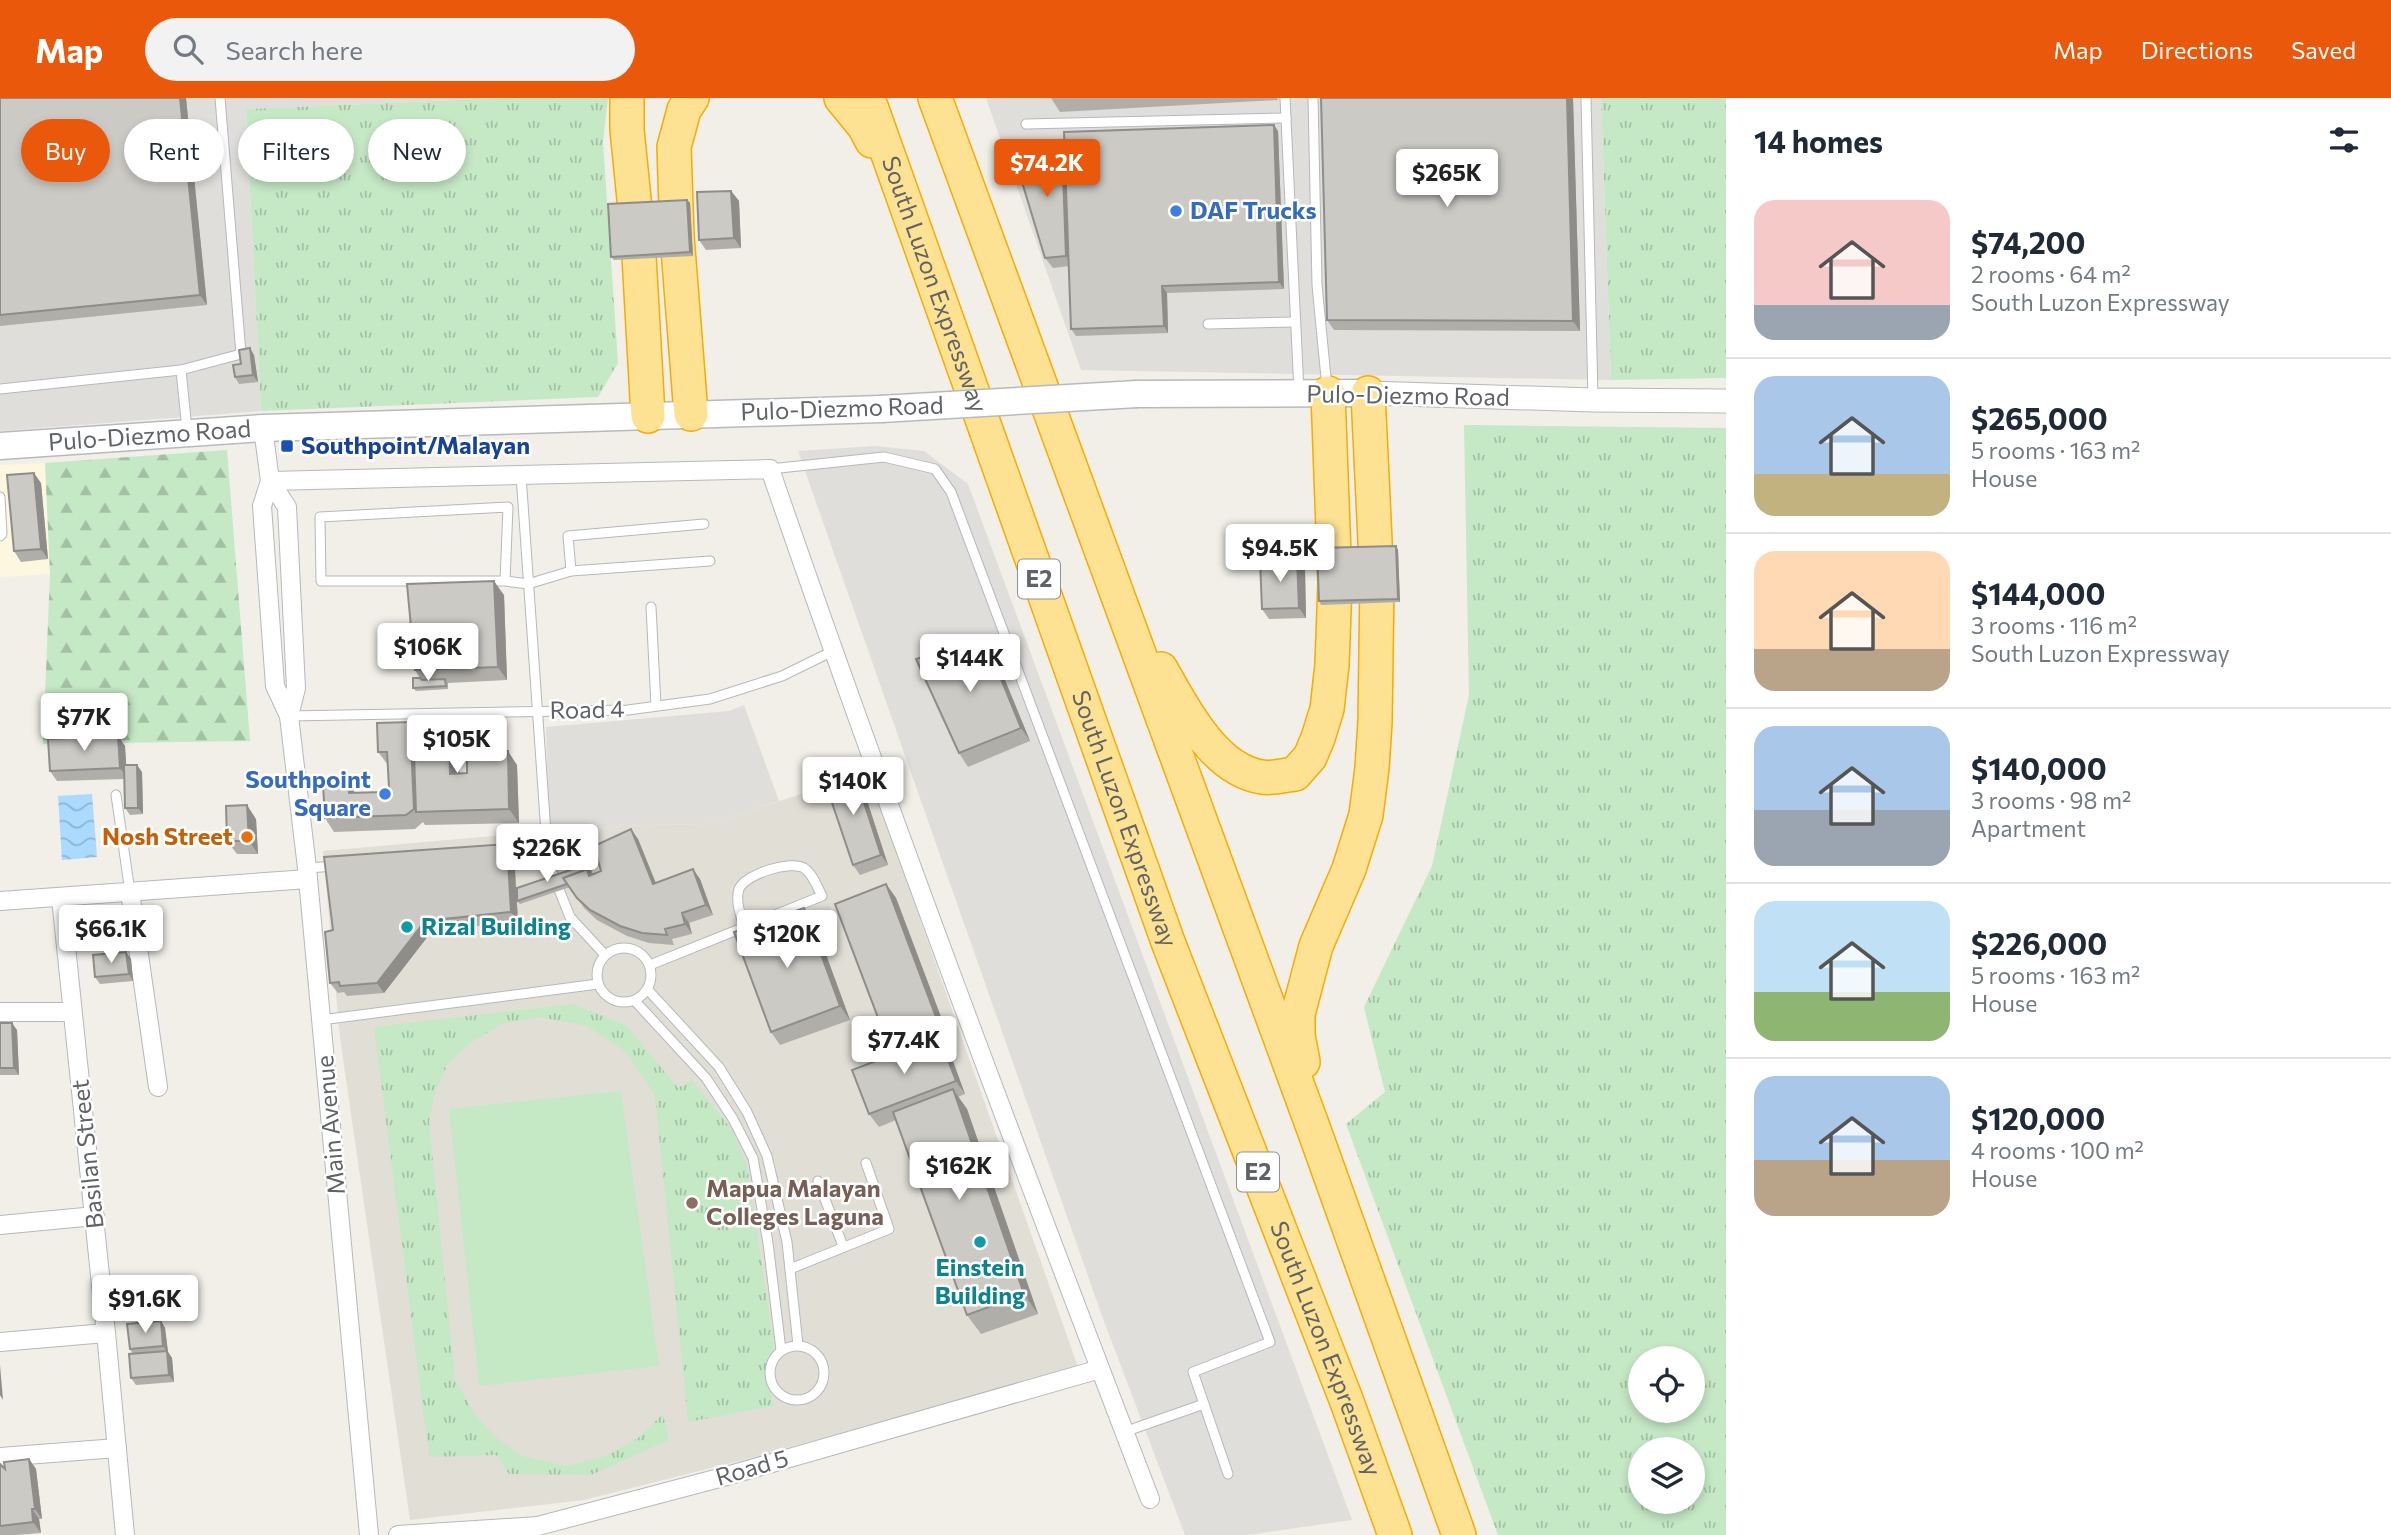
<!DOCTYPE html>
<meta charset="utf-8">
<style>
body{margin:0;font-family:Commissioner,sans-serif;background:#f2f2f3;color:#1f2937;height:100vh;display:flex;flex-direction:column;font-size:26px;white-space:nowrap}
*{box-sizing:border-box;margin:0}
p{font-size:23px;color:#747a83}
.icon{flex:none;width:38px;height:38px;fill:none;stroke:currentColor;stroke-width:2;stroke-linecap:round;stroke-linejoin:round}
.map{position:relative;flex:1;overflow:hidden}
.side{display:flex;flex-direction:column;background:#fff;width:665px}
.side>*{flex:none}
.banner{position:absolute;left:21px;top:21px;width:665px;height:63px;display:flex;gap:14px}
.controls{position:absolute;left:1628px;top:1248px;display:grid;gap:14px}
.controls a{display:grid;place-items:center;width:77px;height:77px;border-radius:50%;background:#fff;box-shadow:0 4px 10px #0003;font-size:35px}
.price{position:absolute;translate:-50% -60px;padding:0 16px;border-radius:7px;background:#fff;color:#222;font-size:23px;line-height:46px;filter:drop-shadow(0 2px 4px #0008)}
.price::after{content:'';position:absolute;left:50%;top:42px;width:21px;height:16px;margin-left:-10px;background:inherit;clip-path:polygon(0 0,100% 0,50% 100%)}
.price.active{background:#ea580c;color:#fff}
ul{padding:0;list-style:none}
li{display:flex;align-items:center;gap:21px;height:175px;padding:0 28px}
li+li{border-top:2px solid #e0e1e3}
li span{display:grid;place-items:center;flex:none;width:196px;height:140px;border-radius:21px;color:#555}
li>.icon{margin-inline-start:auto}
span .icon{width:84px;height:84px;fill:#fffc;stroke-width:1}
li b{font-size:30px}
h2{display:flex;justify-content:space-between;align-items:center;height:84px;padding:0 28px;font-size:30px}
.pill{padding:0 24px;border-radius:32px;background:#fff;box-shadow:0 4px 10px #0003;font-size:24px;line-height:63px}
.pill.active{background:#ea580c;color:#fff}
header{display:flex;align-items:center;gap:42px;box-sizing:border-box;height:98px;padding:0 35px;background:#ea580c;color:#fff}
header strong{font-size:33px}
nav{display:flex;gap:38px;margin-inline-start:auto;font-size:24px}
.search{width:490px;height:63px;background:#f2f2f3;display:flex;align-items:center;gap:18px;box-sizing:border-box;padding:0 24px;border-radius:38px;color:#747a83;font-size:26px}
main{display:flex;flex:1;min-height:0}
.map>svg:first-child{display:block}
</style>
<header>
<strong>Map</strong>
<div class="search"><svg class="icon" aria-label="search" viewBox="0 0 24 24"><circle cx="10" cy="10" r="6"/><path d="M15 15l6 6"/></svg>Search here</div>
<nav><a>Map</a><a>Directions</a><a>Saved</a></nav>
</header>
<main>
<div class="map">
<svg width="1726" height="1437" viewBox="0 0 1726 1437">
<defs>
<pattern id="grass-tufts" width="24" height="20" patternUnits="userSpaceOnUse" patternTransform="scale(1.75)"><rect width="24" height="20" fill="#c5e8c5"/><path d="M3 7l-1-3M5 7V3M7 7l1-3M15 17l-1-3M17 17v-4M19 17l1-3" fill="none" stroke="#a3c0a4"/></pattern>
<pattern id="forest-firs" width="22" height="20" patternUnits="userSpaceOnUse" patternTransform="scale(1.75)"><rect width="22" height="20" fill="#c5e8c5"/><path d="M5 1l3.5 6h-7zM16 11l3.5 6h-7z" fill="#a3c0a4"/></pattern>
<pattern id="water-waves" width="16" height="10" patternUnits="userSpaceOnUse" patternTransform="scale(1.75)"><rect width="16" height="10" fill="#aadaff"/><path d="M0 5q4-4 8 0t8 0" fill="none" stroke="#8eb4d2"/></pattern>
</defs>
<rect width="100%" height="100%" fill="#f1efe8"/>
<polygon fill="#fef7e0" points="45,365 50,476 0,479 0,367"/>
<g fill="#e0deda">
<polygon points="0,0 502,0 246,11 261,313 0,333"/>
<polygon points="986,0 1601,0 1611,282 1081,272"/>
<polygon points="875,348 924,353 968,386 1352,1422 1248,1437 1185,1437 1102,1218 798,353"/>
<polygon points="744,607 779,703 709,726 643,727 549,733 546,629 729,613"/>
</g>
<polygon fill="#e1ded6" points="868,674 1078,1269 747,1361 584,1402 410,1422 340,940 323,753 549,733 643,727 709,726"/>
<g fill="url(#grass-tufts)" fill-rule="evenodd">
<polygon points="502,0 608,0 603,44 618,265 598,299 261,313 246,11"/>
<polygon points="1601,0 1726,0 1726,280 1611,282"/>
<path d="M1464,327L1726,330V1437H1498L1346,1026L1385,994L1364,909L1432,768L1469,597ZM1692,1260V1312H1640V1260ZM1692,1351V1404H1640V1351Z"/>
<path d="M572,906L626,927L678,990L692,982L733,1033L747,1067L774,1249C765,1272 767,1284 774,1308L688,1324L655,997L625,953L587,928L540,919L502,926L470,945L448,965L434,998L429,1024L455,1282L475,1316L494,1338L522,1358L567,1368L606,1358L638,1340L663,1316L669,1342L591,1377L509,1376L496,1357L429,1359L374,929Z"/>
</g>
<polygon fill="url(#forest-firs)" points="227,352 250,643 43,646 50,476 45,365"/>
<polygon fill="#c5e8c5" points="621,993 659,1268 479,1288 449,1011"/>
<polygon fill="url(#water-waves)" points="92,696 97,759 62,762 58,698"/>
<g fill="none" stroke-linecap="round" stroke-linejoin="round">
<g stroke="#b5b8bc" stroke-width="11">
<g id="service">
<polyline points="1285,0 1299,294"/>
<polyline points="1313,0 1317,187 1327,290"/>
<polyline points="1586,0 1593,300"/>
<polyline points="1026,26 1286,20"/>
<polyline points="1208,226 1295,224"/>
<polyline points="181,272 187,332"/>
<polyline points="0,291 181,272 241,256 220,0"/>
<polyline points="770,371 884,359 935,371 951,394 1270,1244 1193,1274 1228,1376"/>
<polyline points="521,377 548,764 570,819 605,857"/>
<polyline points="0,399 2,436 0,438"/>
<polyline points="571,473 710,463"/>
<polyline points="505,483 508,409 320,419 321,483 505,483 528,486 571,473 568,438 704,426"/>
<polyline points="651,509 656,608"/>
<polyline points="289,618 628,612 710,601 782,578 833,553"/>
<polyline points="116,697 130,794"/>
<polyline points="307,770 336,768"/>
<circle cx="624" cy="877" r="27"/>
<path d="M650,867L822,798C817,789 813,776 804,770C791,762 745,776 739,791C735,803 741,818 744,829"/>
<polyline points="648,892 719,969 747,1014 767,1058 787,1144 798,1247"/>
<polyline points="635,903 706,980 733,1021 753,1060 768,1145 781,1252"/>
<polyline points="321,922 598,886"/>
<polyline points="818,1083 843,1148"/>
<polyline points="790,1171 889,1131 866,1065"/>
<circle cx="797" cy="1275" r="27"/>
<polyline points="1124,1334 1204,1306"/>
</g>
</g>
<g stroke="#b5b8bc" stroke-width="20">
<g id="minor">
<polyline points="263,330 270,383 262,408 275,588 289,618 307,770 369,1437"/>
<path d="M270,383L770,371C889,717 1019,1059 1150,1401"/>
<polyline points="270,383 287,409 296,590 289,618"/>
<polyline points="130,794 158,989"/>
<polyline points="61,800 106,1235 125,1437"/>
<polyline points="0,803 308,781"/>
<polyline points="0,914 72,914"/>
<polyline points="0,1127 95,1118"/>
<polyline points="0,1244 106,1235"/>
<polyline points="0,1359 117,1350"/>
<polyline points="398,1437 538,1428 723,1379 1100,1271"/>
</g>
</g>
<g stroke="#b5b8bc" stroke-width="25">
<polyline id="tertiary" points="1368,295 1593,302 1726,303"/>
</g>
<g stroke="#b6babf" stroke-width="29">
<g id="secondary">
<polyline points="1137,296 1368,295"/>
<path id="s1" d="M0,348L263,330L881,311"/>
</g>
</g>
<g stroke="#f9ab00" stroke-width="36">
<g id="motorway">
<polyline points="627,0 627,32 638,140 648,318"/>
<polyline points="841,0 864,28 872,43"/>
<path id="s2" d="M868,0L1168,844L1347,1304L1395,1437"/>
<polyline points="935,0 1314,1032 1459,1437"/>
<polyline points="691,316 677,138 674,49 684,12 692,0"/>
<path d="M1161,571C1183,610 1214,672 1262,679C1272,681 1285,677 1295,676L1310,659L1318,640L1327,611L1332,567L1335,485L1328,295"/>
<polyline points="1303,964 1298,937 1298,916 1316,848 1349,771 1366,717 1372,670 1375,624 1377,485 1368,295"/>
</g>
</g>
<use href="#service" stroke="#fff" stroke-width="9"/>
<use href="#minor" stroke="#fff" stroke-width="18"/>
<use href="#tertiary" stroke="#fff" stroke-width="23"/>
<use href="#secondary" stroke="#fff" stroke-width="26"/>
<use href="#motorway" stroke="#fde293" stroke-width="33"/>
<g stroke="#b6babf" stroke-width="29" stroke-linecap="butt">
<polyline id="secondary-bridge" points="881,311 1137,296"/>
</g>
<use href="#secondary-bridge" stroke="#fff" stroke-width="26"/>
</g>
<g fill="#afaea9">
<polygon points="0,0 186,0 207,207 0,228"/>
<polygon points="1051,0 1277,0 1278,2 1060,14"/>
<polygon points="1573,0 1580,233 1334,232 1327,222"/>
<polygon points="1278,33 1284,191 1167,195 1168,235 1076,238 1071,231 1069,168 1053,170 1045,160 1062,48 1064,52"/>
<polygon points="731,93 739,103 741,150 706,152 699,142"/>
<polygon points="687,102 690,105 693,158 614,162 611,159"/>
<polygon points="254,257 258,284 239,286 235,279 241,266"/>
<polygon points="41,385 48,461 21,464 14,453"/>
<polygon points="1396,448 1398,452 1400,504 1321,507 1319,503"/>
<polygon points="1305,471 1306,520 1269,521 1262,511"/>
<polygon points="504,497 507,582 448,585 448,591 416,593 413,590 420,580 415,572"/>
<polygon points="993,553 1030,643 968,669 959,655"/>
<polygon points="410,624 413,628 458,639 459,675 467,675 517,667 519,725 425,727 423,724 415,731 334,734 325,720 384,694 389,689 388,667 378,654"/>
<polygon points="118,638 125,648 126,667 142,674 143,716 130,717 125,710 124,681 57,683 50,673"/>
<polygon points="860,681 888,767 860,777 853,767"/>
<polygon points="256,721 258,756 237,756 227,743"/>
<polygon points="638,741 656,785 700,781 713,817 689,825 692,836 672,841 674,847 649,845 627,838 597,822 584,810 570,789 520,806 517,803 591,769 593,776 601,773"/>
<polygon points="507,746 514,756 518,824 432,833 384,895 347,898 344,894 338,895 330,885 333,832"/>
<polygon points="886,786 896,800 952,948 947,950 965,996 958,999 967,1011 1038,1216 981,1236 967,1217 896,1022 879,1029 869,1016 893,956 891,954"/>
<polygon points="814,824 850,922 780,947 771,934"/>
<polygon points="126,854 131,861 133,883 100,886 95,879"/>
<polygon points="0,925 17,932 19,977 0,977"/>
<polygon points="161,1223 165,1230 168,1254 172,1260 174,1284 136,1287 131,1280 133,1256 130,1251"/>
<polygon points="29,1361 36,1371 42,1421 39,1421 41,1435 16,1437 0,1437 0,1366 5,1371"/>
</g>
<g fill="#8f8d8a">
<polygon points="180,0 186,0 207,207 200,197"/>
<polygon points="1567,0 1573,0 1580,233 1573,223"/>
<polygon points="1274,27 1278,33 1284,191 1279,184"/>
<polygon points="1062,48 1069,59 1073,168 1066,158"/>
<polygon points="731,93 739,103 741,150 734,140"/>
<polygon points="687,102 690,105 693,158 690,154"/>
<polygon points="1162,188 1167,195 1168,235 1164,228"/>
<polygon points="250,250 254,257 258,284 253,277"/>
<polygon points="34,375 41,385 48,461 41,451"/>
<polygon points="1396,448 1398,452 1400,504 1398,501"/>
<polygon points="1297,461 1305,471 1306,520 1299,510"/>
<polygon points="494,483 504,497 507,582 498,569"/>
<polygon points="984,539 993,553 1030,643 1021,630"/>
<polygon points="410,624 420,637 416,714 414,711"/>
<polygon points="449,625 458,639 460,689 450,676"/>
<polygon points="118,638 125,648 127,680 120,670"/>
<polygon points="508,653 517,667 519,725 509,711"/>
<polygon points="137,667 142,674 143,716 138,710"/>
<polygon points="853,671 860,681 888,767 881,757"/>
<polygon points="349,686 358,699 349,695"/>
<polygon points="247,707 256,721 258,756 249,743"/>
<polygon points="631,731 638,741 660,796 653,786"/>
<polygon points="507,746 514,756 518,824 511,814"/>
<polygon points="693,771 700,781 713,817 706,807"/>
<polygon points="886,786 896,800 952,948 942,935"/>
<polygon points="804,810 814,824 850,922 840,908"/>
<polygon points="682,815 689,825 692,836 685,826"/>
<polygon points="425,823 432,833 384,895 377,885"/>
<polygon points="126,854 131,861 133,883 129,876"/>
<polygon points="12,925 17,932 19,977 14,970"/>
<polygon points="939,939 949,952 965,996 956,983"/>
<polygon points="953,991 967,1011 1038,1216 1024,1196"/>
<polygon points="161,1223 165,1230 168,1254 172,1260 174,1284 169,1277 167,1254 163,1248"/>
<polygon points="0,1267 3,1302 0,1297"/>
<polygon points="29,1361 36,1371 42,1421 35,1411"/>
<polygon points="32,1411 39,1421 41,1435 33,1424"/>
</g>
<g fill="#cccac5" stroke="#8f8d8a" stroke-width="2">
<polygon points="0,0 180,0 200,197 0,217"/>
<polygon points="1321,0 1567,0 1573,223 1327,222"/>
<polygon points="1274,27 1279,184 1162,188 1164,228 1071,231 1064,34"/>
<polygon points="1062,48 1066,158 1045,160 1022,84 1035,50"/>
<polygon points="731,93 734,140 699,142 697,94"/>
<polygon points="687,102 690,154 611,159 608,106"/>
<polygon points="250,250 253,277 235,279 233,267 241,266 239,252"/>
<polygon points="34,375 41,451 14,453 7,377"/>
<polygon points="1396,448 1398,501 1319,503 1317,450"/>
<polygon points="1297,461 1299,510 1262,511 1260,462"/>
<polygon points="494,483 498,569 415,572 407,486"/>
<polygon points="984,539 1021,630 959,655 916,561"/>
<polygon points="413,580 420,580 422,582 445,581 446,588 413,590"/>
<polygon points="410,624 414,711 406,717 325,720 323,687 349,686 349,695 384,694 389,689 387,654 378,654 377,625"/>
<polygon points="449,625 450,676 467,675 467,654 508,653 509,711 416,714 413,626"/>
<polygon points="118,638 120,670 50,673 48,641"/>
<polygon points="124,667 137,667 138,710 125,710"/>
<polygon points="853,671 881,757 853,767 824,681"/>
<polygon points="247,707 249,743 227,743 226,708"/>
<polygon points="631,731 653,786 693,771 706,807 682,815 685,826 665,831 667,837 642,835 620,828 590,812 577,800 563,780 587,771 589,778 601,773 594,748"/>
<polygon points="507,746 511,814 425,823 377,885 340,888 339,884 330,885 325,834 333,832 324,759"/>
<polygon points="588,766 591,777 587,771 563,780 567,786 517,803 517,790"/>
<polygon points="886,786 942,935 891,954 835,806"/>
<polygon points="804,810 840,908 771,934 734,834"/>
<polygon points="126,854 129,876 95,879 93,857"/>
<polygon points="0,925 12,925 14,970 0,970"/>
<polygon points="939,939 956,983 869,1016 852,972"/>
<polygon points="953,991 1024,1196 967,1217 893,1014"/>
<polygon points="161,1223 163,1248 130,1251 127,1226"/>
<polygon points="167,1253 169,1277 131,1280 129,1256"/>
<polygon points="29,1361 35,1411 32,1411 33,1424 0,1428 0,1366 5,1371 4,1364"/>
</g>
<g fill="#3f7fe0" stroke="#fff" stroke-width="2.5">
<circle cx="1176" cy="113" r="7"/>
<circle cx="385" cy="696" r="7"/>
</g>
<rect fill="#1a4fb4" stroke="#fff" stroke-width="2.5" x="280" y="341" width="14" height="14" rx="3.5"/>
<circle fill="#e8710a" stroke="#fff" stroke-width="2.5" cx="247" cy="739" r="7"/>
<g fill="#0f9aa8" stroke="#fff" stroke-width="2.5">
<circle cx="407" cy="829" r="7"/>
<circle cx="980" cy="1144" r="7"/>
</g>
<circle fill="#8d6e63" stroke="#fff" stroke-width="2.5" cx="692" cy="1105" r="7"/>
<g text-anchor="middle" stroke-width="5" stroke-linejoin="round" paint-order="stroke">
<g fill="#fff" stroke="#8f9295" stroke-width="2">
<rect x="1018" y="461.5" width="42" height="39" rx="5"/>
<rect x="1237" y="1054.5" width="42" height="39" rx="5"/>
</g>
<g font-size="23" font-weight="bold" fill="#5f6368">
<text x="1039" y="489">E2</text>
<text x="1258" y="1082">E2</text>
</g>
<g font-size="24" font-weight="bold" fill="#366cbe" stroke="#fff" text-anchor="start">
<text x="1190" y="121">DAF Trucks</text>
<text x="371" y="690" text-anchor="end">Southpoint<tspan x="371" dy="28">Square</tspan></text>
</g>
<g font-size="24" fill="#5f6368" stroke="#fff">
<text dy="8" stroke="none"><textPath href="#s2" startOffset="198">South Luzon Expressway</textPath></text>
<text transform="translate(1408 298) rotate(1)" y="8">Pulo-Diezmo Road</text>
<text transform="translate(842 311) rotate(-2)" y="8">Pulo-Diezmo Road</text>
<text dy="8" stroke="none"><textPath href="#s1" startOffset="150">Pulo-Diezmo Road</textPath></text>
<text transform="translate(587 612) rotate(-1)" y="8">Road 4</text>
<text dy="8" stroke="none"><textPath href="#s2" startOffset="765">South Luzon Expressway</textPath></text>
<text transform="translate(331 1027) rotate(-95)" y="8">Main Avenue</text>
<text transform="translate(88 1056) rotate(-96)" y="8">Basilan Street</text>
<text dy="8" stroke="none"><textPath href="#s2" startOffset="1332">South Luzon Expressway</textPath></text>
<text transform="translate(752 1370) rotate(-16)" y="8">Road 5</text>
</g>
<g font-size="24" font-weight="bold" fill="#164399" stroke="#fff" text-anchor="start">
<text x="301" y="356">Southpoint/Malayan</text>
</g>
<g font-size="24" font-weight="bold" fill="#c56008" stroke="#fff" text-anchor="end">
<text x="233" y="747">Nosh Street</text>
</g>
<g font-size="24" font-weight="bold" fill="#0d838f" stroke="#fff" text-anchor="start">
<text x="421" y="837">Rizal Building</text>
<text x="980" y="1178" text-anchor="middle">Einstein<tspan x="980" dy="28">Building</tspan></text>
</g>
<g font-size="24" font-weight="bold" fill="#785e54" stroke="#fff" text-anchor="start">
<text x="706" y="1099">Mapua Malayan<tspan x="706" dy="28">Colleges Laguna</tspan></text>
</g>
</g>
</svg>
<div class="controls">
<a><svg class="icon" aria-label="locate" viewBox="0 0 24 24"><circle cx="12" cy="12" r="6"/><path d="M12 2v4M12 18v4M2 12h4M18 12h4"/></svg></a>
<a><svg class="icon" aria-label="layers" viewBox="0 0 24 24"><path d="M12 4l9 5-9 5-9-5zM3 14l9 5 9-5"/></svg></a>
</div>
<b class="price active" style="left:1047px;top:101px">$74.2K</b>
<b class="price" style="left:1447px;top:111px">$265K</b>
<b class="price" style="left:1280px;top:486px">$94.5K</b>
<b class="price" style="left:428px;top:585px">$106K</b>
<b class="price" style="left:970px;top:596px">$144K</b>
<b class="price" style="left:84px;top:655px">$77K</b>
<b class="price" style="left:457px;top:677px">$105K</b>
<b class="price" style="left:853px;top:719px">$140K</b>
<b class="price" style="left:547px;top:786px">$226K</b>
<b class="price" style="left:111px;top:867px">$66.1K</b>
<b class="price" style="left:787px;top:872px">$120K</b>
<b class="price" style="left:904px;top:978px">$77.4K</b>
<b class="price" style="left:959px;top:1104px">$162K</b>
<b class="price" style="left:145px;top:1237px">$91.6K</b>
<div class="banner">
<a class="pill active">Buy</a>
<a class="pill">Rent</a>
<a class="pill">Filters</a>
<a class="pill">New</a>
</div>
</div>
<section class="side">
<h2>14 homes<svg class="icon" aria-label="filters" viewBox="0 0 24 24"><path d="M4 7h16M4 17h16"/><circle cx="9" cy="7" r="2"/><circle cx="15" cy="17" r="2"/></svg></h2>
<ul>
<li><span style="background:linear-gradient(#f6c9c9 75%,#9aa5b1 0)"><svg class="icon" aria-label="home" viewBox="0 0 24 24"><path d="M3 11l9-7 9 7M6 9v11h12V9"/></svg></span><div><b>$74,200</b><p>2 rooms · 64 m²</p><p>South Luzon Expressway</p></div></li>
<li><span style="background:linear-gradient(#a9c7e8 70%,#c2b280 0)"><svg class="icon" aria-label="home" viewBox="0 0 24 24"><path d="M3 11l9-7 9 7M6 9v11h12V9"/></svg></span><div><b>$265,000</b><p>5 rooms · 163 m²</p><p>House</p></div></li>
<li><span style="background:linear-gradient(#ffd9b3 70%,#b9a48a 0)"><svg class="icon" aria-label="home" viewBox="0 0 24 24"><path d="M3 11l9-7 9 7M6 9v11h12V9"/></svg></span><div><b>$144,000</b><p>3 rooms · 116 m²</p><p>South Luzon Expressway</p></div></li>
<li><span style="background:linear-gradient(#a9c7e8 60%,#9aa5b1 0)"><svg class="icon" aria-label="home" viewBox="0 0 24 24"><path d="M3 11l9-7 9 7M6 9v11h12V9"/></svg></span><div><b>$140,000</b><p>3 rooms · 98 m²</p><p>Apartment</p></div></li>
<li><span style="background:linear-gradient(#bfe0f5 65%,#8fb573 0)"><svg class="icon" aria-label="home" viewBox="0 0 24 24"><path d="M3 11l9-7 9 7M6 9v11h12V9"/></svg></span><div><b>$226,000</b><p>5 rooms · 163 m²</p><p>House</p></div></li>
<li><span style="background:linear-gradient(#a9c7e8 60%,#b9a48a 0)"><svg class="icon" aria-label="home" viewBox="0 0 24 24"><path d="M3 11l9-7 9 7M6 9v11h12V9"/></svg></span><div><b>$120,000</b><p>4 rooms · 100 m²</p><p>House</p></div></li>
</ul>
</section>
</main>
